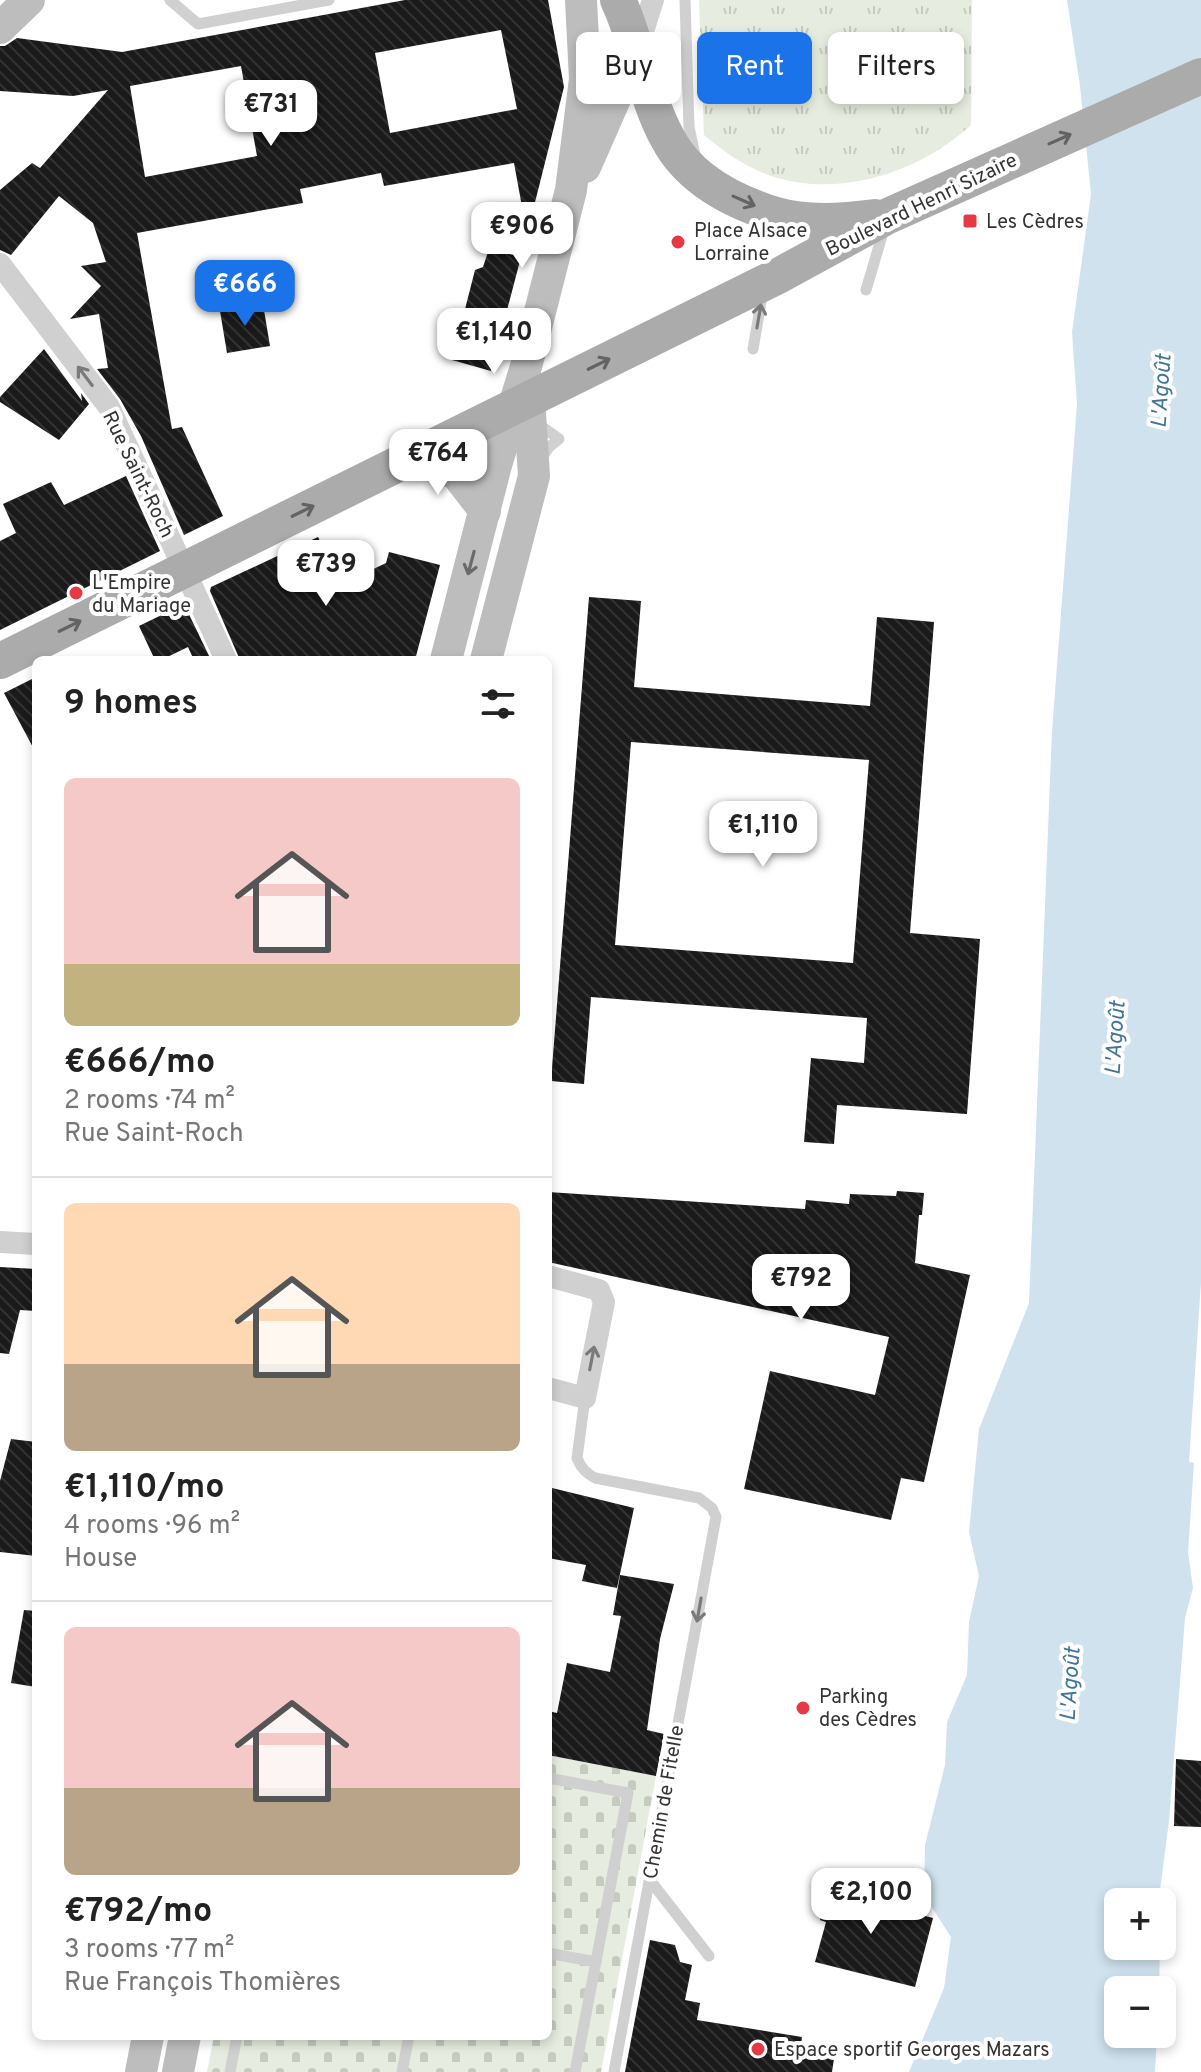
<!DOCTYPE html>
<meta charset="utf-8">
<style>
body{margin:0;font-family:Overpass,sans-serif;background:#f2f2f2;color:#222;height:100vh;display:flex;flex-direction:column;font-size:30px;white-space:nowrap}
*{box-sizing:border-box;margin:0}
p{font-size:26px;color:#767676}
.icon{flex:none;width:44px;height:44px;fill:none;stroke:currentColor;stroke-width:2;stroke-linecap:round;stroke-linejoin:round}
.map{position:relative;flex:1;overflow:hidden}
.details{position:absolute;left:32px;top:656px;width:520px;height:1384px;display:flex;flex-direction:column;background:#fff;border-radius:12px;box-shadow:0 4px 12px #0003}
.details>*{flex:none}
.top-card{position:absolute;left:576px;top:32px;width:504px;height:72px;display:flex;gap:16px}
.buttons{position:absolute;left:1104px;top:1888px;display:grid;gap:16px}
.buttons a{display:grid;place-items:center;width:72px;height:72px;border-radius:12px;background:#fff;box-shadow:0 4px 12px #0003;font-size:40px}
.price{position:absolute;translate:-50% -68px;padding:0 18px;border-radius:16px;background:#fff;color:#222;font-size:26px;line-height:52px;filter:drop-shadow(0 2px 4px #0008)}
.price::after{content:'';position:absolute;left:50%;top:48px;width:24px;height:18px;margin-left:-12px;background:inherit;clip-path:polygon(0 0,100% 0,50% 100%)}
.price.current{background:#1a73e8;color:#fff}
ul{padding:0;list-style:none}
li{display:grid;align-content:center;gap:16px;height:424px;padding:0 32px}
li+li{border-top:2px solid #e0e0e0}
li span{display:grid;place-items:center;height:248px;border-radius:12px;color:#555}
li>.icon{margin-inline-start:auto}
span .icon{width:144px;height:144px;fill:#fffc;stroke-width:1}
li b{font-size:34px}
h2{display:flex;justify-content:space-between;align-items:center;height:96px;padding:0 32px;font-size:34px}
.pill{padding:0 28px;border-radius:12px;background:#fff;box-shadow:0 4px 12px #0003;font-size:28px;line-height:72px}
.pill.current{background:#1a73e8;color:#fff}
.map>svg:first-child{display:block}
</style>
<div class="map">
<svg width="1201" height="2072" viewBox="0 0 1201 2072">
<defs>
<pattern id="cemetery-stones" width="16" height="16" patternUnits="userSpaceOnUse" patternTransform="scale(2)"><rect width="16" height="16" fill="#e6ecdf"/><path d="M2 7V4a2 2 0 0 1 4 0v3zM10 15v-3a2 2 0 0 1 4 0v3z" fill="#c6cbc0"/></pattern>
<pattern id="park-tufts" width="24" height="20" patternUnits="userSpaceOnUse" patternTransform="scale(2)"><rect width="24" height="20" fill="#e6ecdf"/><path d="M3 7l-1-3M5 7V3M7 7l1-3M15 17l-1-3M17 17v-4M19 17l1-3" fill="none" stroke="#c6cbc0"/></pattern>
<pattern id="building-back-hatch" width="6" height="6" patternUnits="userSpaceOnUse" patternTransform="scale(2)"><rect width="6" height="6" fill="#1a1a1a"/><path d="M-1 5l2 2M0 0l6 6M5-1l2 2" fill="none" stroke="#333"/></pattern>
</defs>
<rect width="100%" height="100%" fill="#fff"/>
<polygon fill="url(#cemetery-stones)" points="548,1755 656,1776 601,2072 207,2072 214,2036 548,2036"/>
<path fill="url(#park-tufts)" d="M699,0H972L971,125C921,171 844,197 777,178C750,170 725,153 704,135Z"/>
<polygon fill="#cfe2ee" points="1067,0 1201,0 1201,1282 1189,1462 1194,1463 1188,1552 1193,1588 1185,1618 1169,1821 1159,1898 1165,1901 1162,1929 1162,1902 1118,1902 1118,1946 1160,1946 1159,1990 1118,1990 1118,2034 1157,2034 1155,2072 909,2072 944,1988 951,1937 924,1895 925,1845 945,1765 947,1722 967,1675 969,1622 979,1576 969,1532 979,1429 1029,1303 1052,731 1077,404 1072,332 1091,194 1080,86"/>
<g fill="url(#building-back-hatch)" fill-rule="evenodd">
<path d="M405,0H548L564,87L527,234L514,163L384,186L381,173L300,189L303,203L137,233L172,429L182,427L223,516L184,535L141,436L120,399L97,369L108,368L99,314L70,319L101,286L81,266L106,262L93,223L59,196L11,255L0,250V190L32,163L40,168L108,90L73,96L0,91V46H5L17,38L122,52ZM501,30L517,109L390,133L375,53ZM241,66L257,156L145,177L130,86Z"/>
<polygon points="489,249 521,257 491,371 452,360 475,270 483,267"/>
<polygon points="263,304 270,346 227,353 220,311"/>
<polygon points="44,349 82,401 81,393 89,404 59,440 0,402 0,397"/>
<polygon points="126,476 160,551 0,630 0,541 16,533 3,504 51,482 64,505"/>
<polygon points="318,537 342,584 386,563 389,552 440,565 415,660 240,660 210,591 211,587"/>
<path d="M589,597L641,601L634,687L870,706L877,617L934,622L910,933L980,939L967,1114L837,1105L834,1144L804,1142L811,1058L864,1063L867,1018L591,997L584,1084L551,1081ZM631,742L869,760L853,963L615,945Z"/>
<polygon points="184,604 211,660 194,660 188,647 161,660 155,660 139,626"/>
<polygon points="36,677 36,753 4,693"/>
<polygon points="897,1191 924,1193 922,1215 919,1215 915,1263 970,1275 924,1482 901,1478 891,1520 744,1489 770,1371 875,1395 889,1337 548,1262 548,1192 805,1209 806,1200 849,1204 850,1194 896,1196"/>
<polygon points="0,1267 36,1269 36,1311 20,1310 9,1354 0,1353"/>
<polygon points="11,1439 36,1442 36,1556 0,1552 0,1481"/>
<polygon points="548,1487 634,1508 617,1588 582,1581 586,1565 548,1558"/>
<polygon points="620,1575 674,1584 660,1639 647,1730 664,1734 656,1776 548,1755 548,1711 557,1713 567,1663 610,1672 621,1616 613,1615"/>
<polygon points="24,1610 36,1611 36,1687 11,1683"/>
<polygon points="1176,1759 1201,1761 1201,1827 1174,1826"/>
<polygon points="831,1877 859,1884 855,1898 933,1918 915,1987 815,1962 826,1922 820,1920"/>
<polygon points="650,1940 675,1945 680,1962 692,1965 685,2000 700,2003 697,2020 802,2037 801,2046 835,2052 832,2072 625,2072"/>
</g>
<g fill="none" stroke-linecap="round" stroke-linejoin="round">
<g stroke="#d0d0d0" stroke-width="11">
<polyline points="170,0 198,24 329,0"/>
<polyline points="685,0 689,127 695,155"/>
<polyline points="866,290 884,229"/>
<polyline points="753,349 763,291"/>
<polyline points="537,423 559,439 549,447 541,459"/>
<path d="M585,1398L577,1458C581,1468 586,1473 595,1478L699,1498L712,1508L716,1517L614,2072"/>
<polyline points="548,1778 628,1793 575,2072"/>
<polyline points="649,1879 709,1956"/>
<polyline points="548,1953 596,1962"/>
<polyline points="230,2072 237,2036"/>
<polyline points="402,2072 409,2036"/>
</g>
<g stroke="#d0d0d0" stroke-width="22">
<polyline points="637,50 653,0"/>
<polyline points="0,264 109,407 226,660"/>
<polyline points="0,1242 36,1244"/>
<polyline points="548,1276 599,1290 604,1302 585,1398 548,1388"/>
</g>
<g stroke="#bdbdbd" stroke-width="32">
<polyline points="0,28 29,0"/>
<polyline points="585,167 636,51"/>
<polyline points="418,454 457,475 485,511"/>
<polyline points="446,660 496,465 527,363 571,190 585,79 581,0"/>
<polyline points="486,660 534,476 528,382"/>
<polyline points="141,2072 148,2036"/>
<polyline points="178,2072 185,2036"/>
</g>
<g stroke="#ababab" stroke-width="36">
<path d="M618,0C639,44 644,96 668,139C689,179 734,202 776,215C807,224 843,221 875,217"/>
<polyline points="0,661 780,275 888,216 1201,76"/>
</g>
</g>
<defs><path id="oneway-shaft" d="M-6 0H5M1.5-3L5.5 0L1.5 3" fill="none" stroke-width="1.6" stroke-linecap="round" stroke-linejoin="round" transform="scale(2)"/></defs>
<g stroke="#636363">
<use href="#oneway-shaft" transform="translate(1060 139) rotate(-24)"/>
<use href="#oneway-shaft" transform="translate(744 201) rotate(24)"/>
<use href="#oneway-shaft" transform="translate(599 364) rotate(-26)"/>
<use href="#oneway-shaft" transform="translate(303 511) rotate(-26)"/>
<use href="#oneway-shaft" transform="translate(70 626) rotate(-26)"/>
</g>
<g stroke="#7a7a7a">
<use href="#oneway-shaft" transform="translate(759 316) rotate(-80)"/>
<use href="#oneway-shaft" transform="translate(85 376) rotate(-127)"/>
<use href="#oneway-shaft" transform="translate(592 1358) rotate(-79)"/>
<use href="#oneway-shaft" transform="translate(699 1610) rotate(100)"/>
</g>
<use stroke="#6a6a6a" href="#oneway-shaft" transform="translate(471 563) rotate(105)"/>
<g fill="#e63946" stroke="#fff" stroke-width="3">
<rect x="962" y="213" width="16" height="16" rx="4"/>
<circle cx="678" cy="242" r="8"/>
<circle cx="76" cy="593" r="8"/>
<circle cx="803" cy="1708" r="8"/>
<circle cx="758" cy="2049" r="8"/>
</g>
<g text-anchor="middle" stroke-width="8" stroke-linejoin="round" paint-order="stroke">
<g font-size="20" fill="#333" stroke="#fff">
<text transform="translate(921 204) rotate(-26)" y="7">Boulevard Henri Sizaire</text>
<text transform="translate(139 474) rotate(64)" y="7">Rue Saint-Roch</text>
<text transform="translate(663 1802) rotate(-80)" y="7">Chemin de Fitelle</text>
</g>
<g font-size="20" fill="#333" stroke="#fff" text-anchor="start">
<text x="986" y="228">Les Cèdres</text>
<text x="694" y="237">Place Alsace<tspan x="694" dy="23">Lorraine</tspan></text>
<text x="92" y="589">L'Empire<tspan x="92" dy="23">du Mariage</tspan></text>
<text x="819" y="1703">Parking<tspan x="819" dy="23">des Cèdres</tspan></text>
<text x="774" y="2056">Espace sportif Georges Mazars</text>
</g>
<g font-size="22" font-style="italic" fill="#3f7597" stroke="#fff">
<text transform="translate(1160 391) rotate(-86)" y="8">L'Agoût</text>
<text transform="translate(1114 1038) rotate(-86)" y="8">L'Agoût</text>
<text transform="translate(1069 1684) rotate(-86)" y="8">L'Agoût</text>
</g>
</g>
</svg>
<div class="buttons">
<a>+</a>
<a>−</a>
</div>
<b class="price" style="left:271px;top:148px">€731</b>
<b class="price" style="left:522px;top:270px">€906</b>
<b class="price current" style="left:245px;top:328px">€666</b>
<b class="price" style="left:494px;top:376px">€1,140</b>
<b class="price" style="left:438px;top:497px">€764</b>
<b class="price" style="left:326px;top:608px">€739</b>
<b class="price" style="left:763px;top:869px">€1,110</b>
<b class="price" style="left:801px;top:1322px">€792</b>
<b class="price" style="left:871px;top:1936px">€2,100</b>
<div class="top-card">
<a class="pill">Buy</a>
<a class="pill current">Rent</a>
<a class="pill">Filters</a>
</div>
<section class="details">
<h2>9 homes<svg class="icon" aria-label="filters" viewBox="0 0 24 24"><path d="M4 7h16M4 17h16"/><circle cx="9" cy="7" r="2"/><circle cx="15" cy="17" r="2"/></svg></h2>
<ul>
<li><span style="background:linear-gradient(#f6c9c9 75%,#c2b280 0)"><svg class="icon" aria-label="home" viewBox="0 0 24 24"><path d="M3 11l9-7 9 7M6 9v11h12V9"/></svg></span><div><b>€666/mo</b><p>2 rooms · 74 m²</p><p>Rue Saint-Roch</p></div></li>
<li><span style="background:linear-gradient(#ffd9b3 65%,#b9a48a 0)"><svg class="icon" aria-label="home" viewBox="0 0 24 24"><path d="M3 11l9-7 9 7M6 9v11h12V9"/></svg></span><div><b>€1,110/mo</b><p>4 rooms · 96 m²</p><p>House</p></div></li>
<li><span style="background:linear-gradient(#f6c9c9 65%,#b9a48a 0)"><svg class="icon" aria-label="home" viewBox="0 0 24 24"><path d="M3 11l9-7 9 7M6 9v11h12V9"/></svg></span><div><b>€792/mo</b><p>3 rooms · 77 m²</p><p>Rue François Thomières</p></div></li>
</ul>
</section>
</div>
